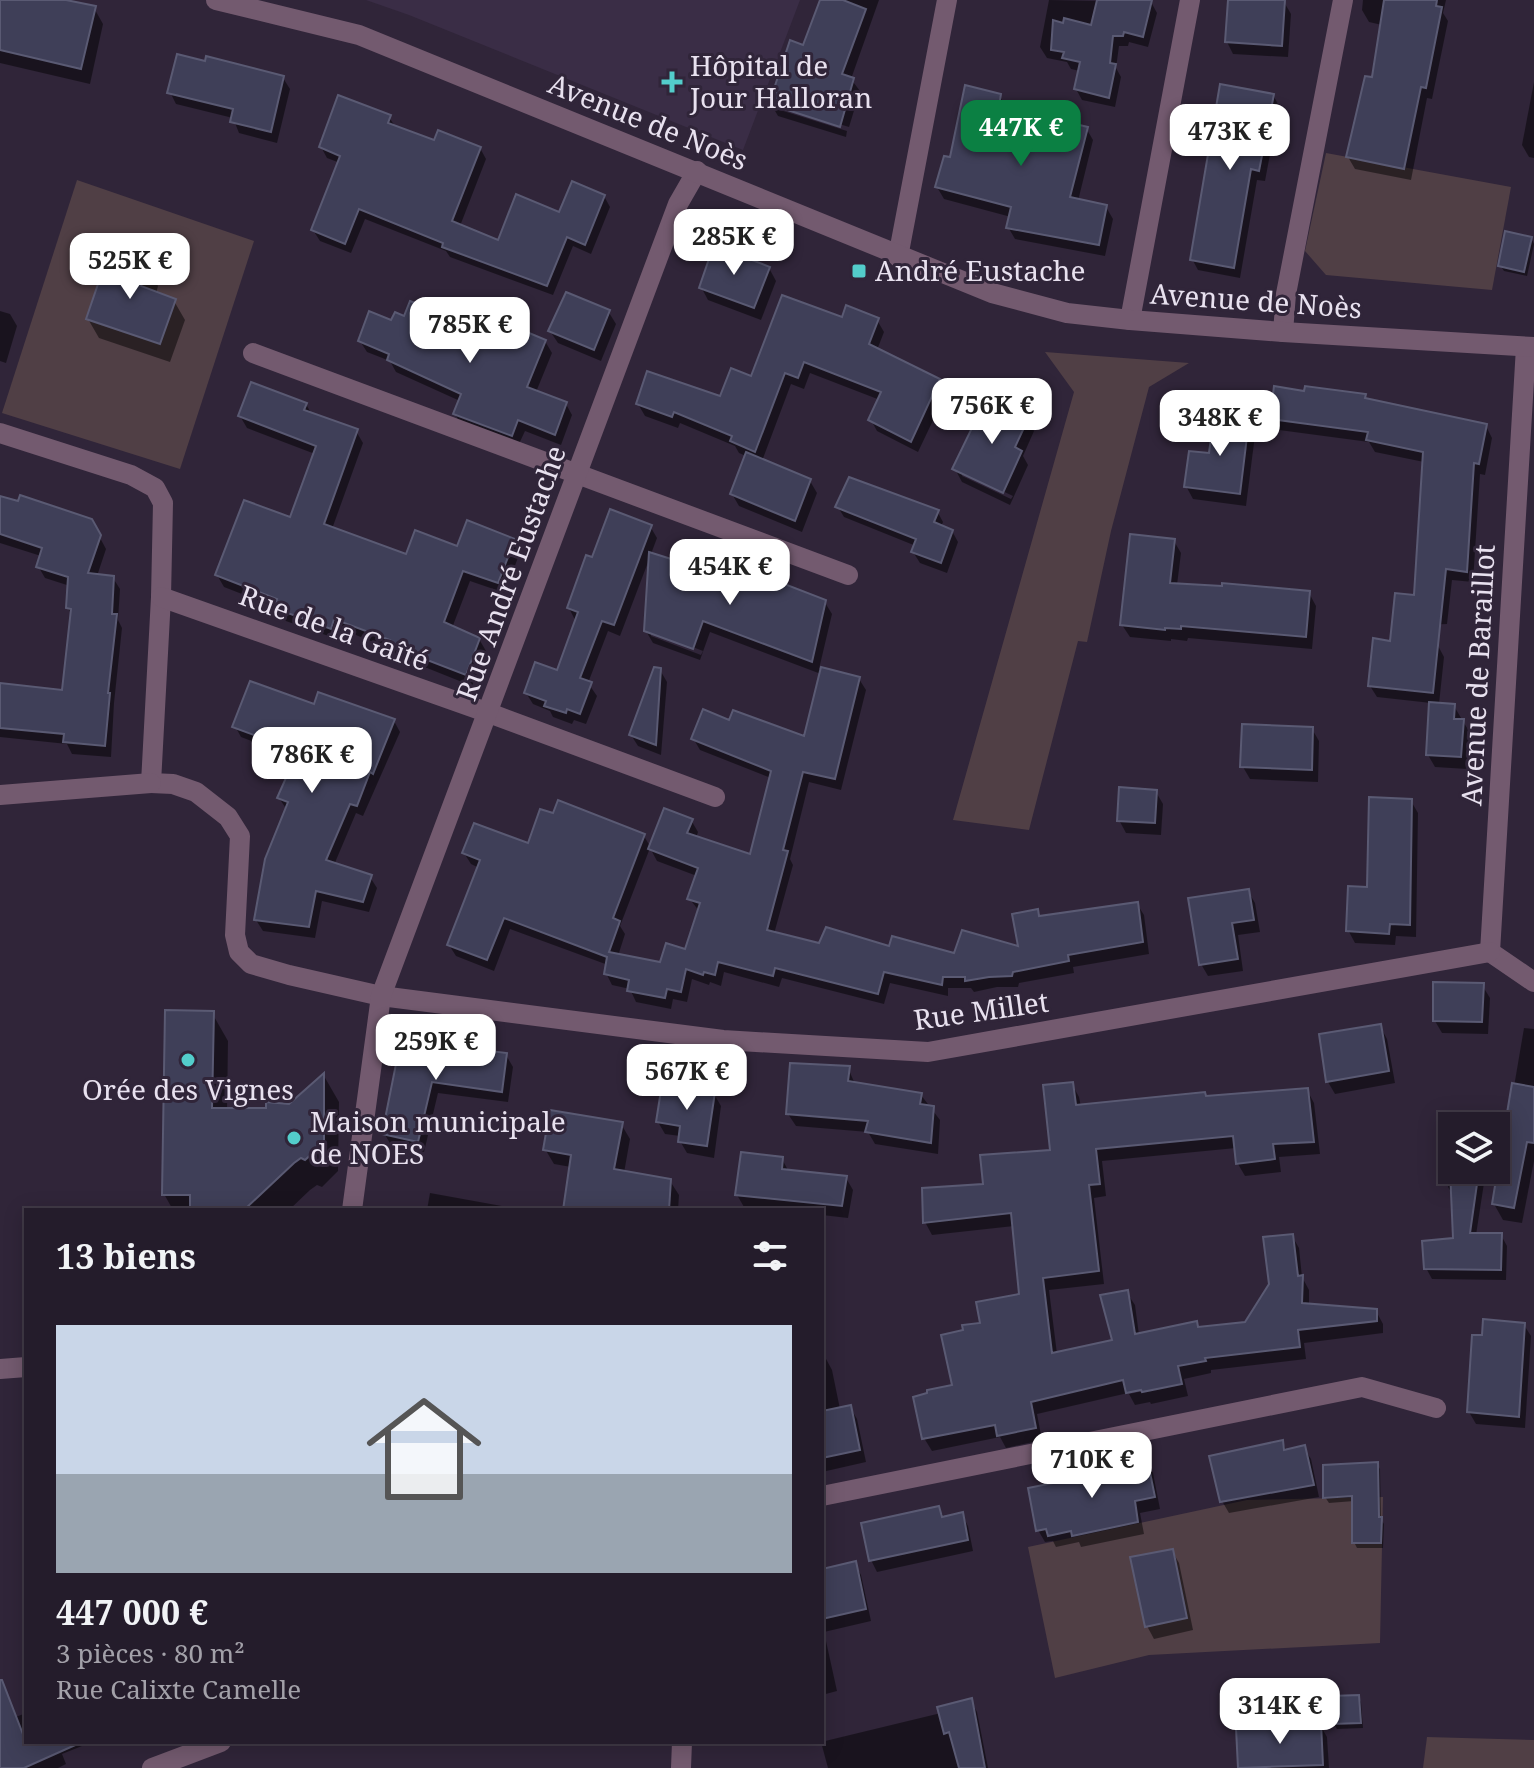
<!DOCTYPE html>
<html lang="fr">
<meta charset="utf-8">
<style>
body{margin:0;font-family:"Noto Serif",serif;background:#302937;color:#f1f3f6;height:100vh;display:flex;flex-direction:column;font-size:30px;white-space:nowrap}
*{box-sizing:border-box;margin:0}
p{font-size:26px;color:#a3a1a9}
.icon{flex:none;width:44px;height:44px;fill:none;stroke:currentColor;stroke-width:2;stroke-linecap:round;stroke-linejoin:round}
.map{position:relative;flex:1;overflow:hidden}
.details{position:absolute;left:24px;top:1208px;width:800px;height:536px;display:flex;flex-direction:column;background:#241c2b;border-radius:0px;box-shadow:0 4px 20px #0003,0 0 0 2px #413a47}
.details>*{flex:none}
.fabs{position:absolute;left:1438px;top:1112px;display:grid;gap:16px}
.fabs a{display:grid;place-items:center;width:72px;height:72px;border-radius:0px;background:#241c2b;box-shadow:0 4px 20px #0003,0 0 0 2px #413a47;font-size:40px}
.price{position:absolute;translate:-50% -68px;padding:0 18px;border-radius:16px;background:#fff;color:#222;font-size:26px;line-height:52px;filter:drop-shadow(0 2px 4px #0008)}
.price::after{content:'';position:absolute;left:50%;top:48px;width:24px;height:18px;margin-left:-12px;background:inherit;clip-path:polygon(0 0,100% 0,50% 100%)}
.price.selected{background:#0b8043;color:#fff}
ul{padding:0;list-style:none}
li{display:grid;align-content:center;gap:16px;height:424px;padding:0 32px}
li+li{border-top:2px solid #413a47}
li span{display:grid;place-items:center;height:248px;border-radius:0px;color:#555}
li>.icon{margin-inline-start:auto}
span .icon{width:144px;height:144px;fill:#fffc;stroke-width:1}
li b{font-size:34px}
h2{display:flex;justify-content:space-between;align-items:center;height:96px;padding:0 32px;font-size:34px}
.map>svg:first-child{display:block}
</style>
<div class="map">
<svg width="1534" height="1768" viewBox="0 0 1534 1768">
<rect width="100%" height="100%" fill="#302539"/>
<polygon fill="#3a2d46" points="366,0 800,0 743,150 409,15"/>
<g fill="#503f45">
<polygon points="1326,153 1511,187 1492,290 1326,275 1305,251"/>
<polygon points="77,180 254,241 180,469 2,413"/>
<polygon points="1045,352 1189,363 1149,387 1111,531 1087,642 1078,641 1029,830 953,820 1074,392"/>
<polygon points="1383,1497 1380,1643 1149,1655 1055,1678 1028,1547 1247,1500"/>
<polygon points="1427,1737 1534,1740 1534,1768 1423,1768"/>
</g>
<g fill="#0007" fill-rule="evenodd">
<polygon points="0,0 56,0 94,8 103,24 90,84 0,63"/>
<polygon points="822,0 879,0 851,79 860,91 849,127 777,105 777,109 847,131 846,137 778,116 771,104 804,48"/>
<polygon points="1049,0 1151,2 1157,13 1148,47 1129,42 1128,46 1119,46 1116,68 1121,77 1115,107 1082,100 1076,89 1080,71 1071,69 1067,62 1047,58 1040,47"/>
<polygon points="1230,0 1284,2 1291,14 1288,57 1233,54 1227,42"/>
<polygon points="1363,0 1446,0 1443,13 1448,21 1432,99 1427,98 1411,180 1355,169 1348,157 1374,79 1382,25 1369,22 1362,10"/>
<polygon points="283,78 290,89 277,143 239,133 233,118 176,104 170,92"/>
<polygon points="1534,82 1534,158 1529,157 1522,145"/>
<polygon points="1273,95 1279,106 1265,181 1257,180 1240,278 1198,270 1192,259"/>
<polygon points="1000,96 1007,110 1086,128 1093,140 1078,201 1106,207 1113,219 1105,256 1015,239 1008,227 1011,217 944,199 937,187 951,160"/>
<polygon points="389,117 396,128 435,143 480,148 486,159 460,226 499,243 604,196 610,207 591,254 573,246 553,295 450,257 446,251 365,219 351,253 320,241 313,230 340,163 327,158 321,147"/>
<polygon points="1531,238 1534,244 1527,276 1504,271 1500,265"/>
<polygon points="147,267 158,286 156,294 174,301 185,320 170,362 99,338 88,319"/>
<polygon points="769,268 776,281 761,320 708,300 701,287"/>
<polygon points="0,311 10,314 17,326 6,363 0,361"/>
<polygon points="608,311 616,324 601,361 558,343 550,331"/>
<polygon points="843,320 877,320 884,332 877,350 939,381 946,393 918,452 877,431 871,420 880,400 810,373 804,389 791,384 762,461 810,481 817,493 802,532 739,506 732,494 746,456 739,453 735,446 680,423 678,428 645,416 638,404 721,399"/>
<polygon points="392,322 545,341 552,353 536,392 566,404 572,415 561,445 525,431 518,446 461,425 455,414 460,401 396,372 390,361 367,352 360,341"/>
<polygon points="1364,396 1366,400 1486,426 1492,438 1485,475 1480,474 1473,582 1452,580 1447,624 1427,625 1444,657 1439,704 1454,706 1470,733 1467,769 1435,767 1428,755 1431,703 1377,697 1370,686 1416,597 1424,462 1375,452 1369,442 1279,430 1272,418"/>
<polygon points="306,404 312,415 356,431 363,443 332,529 407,557 513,540 520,552 505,593 470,581 452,628 479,639 486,651 472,686 397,656 393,650 341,629 337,639 283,620 275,607 224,587 217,575 291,520 315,454 247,428 240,416"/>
<path d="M1027,418L1034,431L1023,456L1028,465L1010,505L962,482L955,469ZM962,472L1013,496L1011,499L962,476Z"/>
<polygon points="1248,422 1255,435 1246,506 1193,499 1186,486 1210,456"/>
<polygon points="0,498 91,521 106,549 97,576 113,578 120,589 118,620 122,628 114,703 111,757 72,754 67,744 0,737 0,685 64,692 72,616 68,608 70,586 45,578 38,566 41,556 0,543"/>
<polygon points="838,507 937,511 943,522 941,527 952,531 958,542 947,573 920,563 913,552 916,546 844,517"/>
<path d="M650,526L657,538L651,554L724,577L824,601L832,614L819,669L859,679L866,690L841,790L809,782L790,859L793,865L774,934L820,945L955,955L1020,949L1037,912L1041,918L1137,904L1144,915L1149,954L1073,967L1074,973L1019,983L1018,987H997L974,992L971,988H948V996L890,983L884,1004L782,978L779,987L724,972L721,986L710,982L709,985L692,979L687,1002L673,999L671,1009L636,1002L630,989L612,985L606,973L608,965L510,929L494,971L456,956L449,945L479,868L471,864L464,853L644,836L651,848L691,820L698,832L696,838L751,857L771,778L700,750L693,738L730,723L805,739L821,674L710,632L700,660L653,643L646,631L650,557L620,636L608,631L588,683L597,696L586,724L574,720L572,724L553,717L550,711L533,704L526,693L558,672L575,620L569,608L594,560ZM651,631L703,651L701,655L651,636ZM650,848L657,861L697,876L689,898L699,911L686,952L662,965L618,956L625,934L620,926Z"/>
<polygon points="1174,541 1181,553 1177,585 1309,593 1316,606 1312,649 1188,638 1187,641 1171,639 1171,641 1130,637 1122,625"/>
<polygon points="660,670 667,682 661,755 638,746 631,735"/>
<polygon points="315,706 394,721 400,732 363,816 356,813 334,865 370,877 377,888 369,912 322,901 315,938 263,931 256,920 287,810 279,798 297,758 241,737 235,726"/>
<polygon points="1312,729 1319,741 1318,782 1250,779 1243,767"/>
<polygon points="1156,792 1163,804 1161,835 1126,833 1119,820"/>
<polygon points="1411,801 1418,813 1416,937 1396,936 1395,945 1355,943 1348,930"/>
<polygon points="1248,891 1255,903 1260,932 1238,935 1243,971 1208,976 1201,964"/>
<polygon points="1482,985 1490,998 1488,1034 1442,1033 1435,1021"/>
<polygon points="212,1013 228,1041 227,1110 268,1110 289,1106 324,1076 339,1102 338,1171 322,1187 317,1185 310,1190 289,1210 173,1210 164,1194"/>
<polygon points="1380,1026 1387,1039 1395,1083 1335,1094 1328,1082 1321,1036"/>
<polygon points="1524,1028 1534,1029 1534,1161 1522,1223 1503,1220 1494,1204"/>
<polygon points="401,1047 506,1055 513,1067 508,1102 438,1093 424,1152 391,1145 384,1133"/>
<polygon points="848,1068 855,1084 921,1095 940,1120 938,1154 875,1144 868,1132 796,1126 788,1114"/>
<polygon points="1072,1084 1079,1097 1081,1107 1307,1090 1314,1103 1320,1154 1279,1157 1281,1172 1245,1176 1238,1164 1236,1148 1102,1161 1106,1196 1094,1198 1104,1284 1049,1290 1057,1354 1114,1341 1127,1293 1135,1305 1139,1335 1196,1323 1199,1329 1246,1324 1271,1285 1292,1236 1299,1248 1302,1277 1309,1290 1309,1305 1376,1311 1383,1324 1383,1333 1304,1343 1306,1359 1211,1370 1211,1373 1184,1379 1188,1396 1151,1404 1150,1402 1135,1405 1129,1394 1152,1389 1128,1390 1128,1393 1037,1414 1042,1440 1006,1448 1000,1437 932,1451 924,1438 954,1386 982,1324 1021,1295 1014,1226 932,1235 925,1222 985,1186 1052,1152"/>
<polygon points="714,1094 721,1106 714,1158 687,1153 680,1141 680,1136 665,1134 658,1122"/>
<polygon points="621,1124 630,1139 624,1173 670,1181 679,1195 678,1210 565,1210 571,1167 554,1164 545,1149"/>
<polygon points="782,1159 789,1172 846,1178 853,1190 848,1218 822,1215 822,1210 744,1207 737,1195"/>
<polygon points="1452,1164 1452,1170 1486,1170 1476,1235 1501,1235 1507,1246 1506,1280 1432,1279 1426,1268 1455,1239 1454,1197 1448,1187"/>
<polygon points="430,1193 524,1210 427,1210"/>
<polygon points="1524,1325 1531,1336 1525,1428 1476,1424 1469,1412 1484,1337"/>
<polygon points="825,1357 832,1370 840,1409 850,1407 857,1419 866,1462 822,1472 822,1358"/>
<polygon points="1282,1442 1287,1451 1304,1448 1311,1459 1319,1497 1229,1513 1222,1501"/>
<polygon points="1146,1461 1153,1473 1160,1509 1140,1513 1144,1534 1081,1547 1079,1542 1056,1547 1053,1541 1045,1542 1038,1530 1086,1478"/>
<polygon points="1377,1464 1380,1469 1381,1519 1384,1524 1383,1548 1357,1548 1354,1542 1354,1501 1329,1503 1325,1497"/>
<polygon points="938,1508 945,1518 962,1514 968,1526 973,1551 877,1572 871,1560"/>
<polygon points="1172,1551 1179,1563 1193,1630 1154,1639 1147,1626"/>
<polygon points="855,1564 861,1575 871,1621 824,1632 837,1691 822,1695 822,1571"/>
<polygon points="1358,1697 1361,1702 1363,1728 1337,1729 1334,1724"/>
<polygon points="971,1701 977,1712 988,1768 828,1768 821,1742 941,1713"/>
<polygon points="26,1713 26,1742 92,1742 62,1754 66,1764 58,1768 0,1768 0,1723"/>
<polygon points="1320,1725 1327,1737 1329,1768 1240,1768 1238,1730"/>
</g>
<g fill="#3f3f58" stroke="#5a5a73" stroke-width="2">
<polygon points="0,0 66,0 96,6 81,69 0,50"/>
<polygon points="820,0 843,0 866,9 842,74 854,78 840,127 769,104 790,40 803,45"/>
<polygon points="1097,0 1152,0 1143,37 1124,32 1123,36 1113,36 1110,63 1116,64 1109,98 1074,89 1080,62 1062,58 1064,52 1051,50 1053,20 1063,23 1064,18 1091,25"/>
<polygon points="1228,0 1285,0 1282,46 1225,42"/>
<polygon points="1384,0 1437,0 1436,6 1442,7 1426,88 1421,87 1404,169 1346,157 1365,76 1372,77"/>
<polygon points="177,54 205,61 206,56 284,76 271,132 230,122 233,109 167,93"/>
<polygon points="1220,84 1274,94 1259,171 1251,169 1234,268 1190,260"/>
<polygon points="965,85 1001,94 999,106 1088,127 1070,197 1107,205 1099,245 1006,228 1011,207 935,187 944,156 950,157"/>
<polygon points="338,95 391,115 388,123 434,140 438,130 481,147 452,221 498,240 516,194 559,212 572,181 605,195 585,245 567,237 547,286 442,247 443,243 359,209 345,244 311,230 340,156 319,147"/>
<polygon points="1505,231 1532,237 1524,272 1498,266"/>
<polygon points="721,248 770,267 754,308 699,288 711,253"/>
<polygon points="109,252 149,265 141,286 176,299 160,344 86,319"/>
<polygon points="566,292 610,310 594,350 548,331"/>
<polygon points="782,295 842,317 846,305 879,318 869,344 940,379 911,442 868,420 881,392 804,362 798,378 785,373 755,452 730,441 732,436 674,412 672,417 636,404 647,371 720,396 731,368 751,376"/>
<polygon points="410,301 486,331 491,317 546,340 527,387 567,402 555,435 518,420 512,436 453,414 461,394 387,360 389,354 358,341 369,311 391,320 395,312 404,316"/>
<polygon points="251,382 307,403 304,410 358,429 324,524 406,554 415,530 457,546 467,520 515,539 498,583 463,571 444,622 480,638 466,675 388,645 390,640 334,619 331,629 274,608 277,599 215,575 244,500 290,517 316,446 238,416"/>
<polygon points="1274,386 1304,391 1305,386 1366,394 1365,398 1487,424 1479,464 1474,463 1467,572 1446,569 1433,693 1368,686 1373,638 1390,641 1395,593 1414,595 1423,452 1366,440 1368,432 1270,419"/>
<polygon points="987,397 1029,417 1015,447 1022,451 1003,493 952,469"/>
<polygon points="1214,415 1249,420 1240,494 1184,487 1189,451 1209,453"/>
<polygon points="746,452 811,479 795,521 730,494"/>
<polygon points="849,477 939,510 934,522 953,530 941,563 911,552 916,539 835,507"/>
<polygon points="20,495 92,519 101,535 88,573 114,576 112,614 117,614 108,693 110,693 105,746 63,742 64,734 0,728 0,683 62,690 71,609 66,608 68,577 36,567 42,548 0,534 0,496 18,501"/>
<polygon points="610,509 652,525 614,625 602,621 580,678 592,682 580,714 567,709 566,713 544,706 546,701 524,693 535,662 557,670 578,612 567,608 586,555 592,557"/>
<polygon points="1130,534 1175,539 1170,583 1222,586 1222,583 1310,591 1306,637 1181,626 1181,629 1165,628 1165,630 1120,625"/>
<polygon points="649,552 722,575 727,562 826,600 812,662 703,621 693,649 644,631"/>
<polygon points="654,667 661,668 656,745 629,735"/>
<polygon points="821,667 860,677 835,779 803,772 783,850 788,851 767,930 819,943 826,927 889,946 892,936 954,953 962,930 1018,946 1012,914 1038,909 1039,916 1138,902 1143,942 1068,955 1069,961 1013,972 1012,976 989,977 965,981 965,977 943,977 942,985 884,972 878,994 775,968 773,976 718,962 715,975 704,972 703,975 686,969 681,992 667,989 665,998 627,991 629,980 604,974 607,957 504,918 487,960 447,945 480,860 462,853 474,823 528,843 540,809 553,813 558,800 645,834 613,918 620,921 609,952 660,962 666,943 685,949 700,903 687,899 698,868 648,849 664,808 693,819 687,833 750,854 771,771 691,739 703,709 729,720 733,710 804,736"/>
<polygon points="250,681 314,704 318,692 395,719 373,774 370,772 357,806 350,804 326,860 372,875 363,902 316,891 309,927 254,920 265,859 288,802 277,798 298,751 232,727"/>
<polygon points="1429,702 1455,704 1454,719 1464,719 1461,757 1426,755"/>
<polygon points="1242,724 1313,727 1312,770 1240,767"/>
<polygon points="1119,787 1157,790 1155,823 1117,821"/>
<polygon points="1369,797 1412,799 1410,925 1390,924 1389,934 1346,931 1348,886 1367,887"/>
<polygon points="1249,889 1254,920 1232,923 1238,959 1199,965 1188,898"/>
<polygon points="1433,982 1484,983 1482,1022 1433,1021"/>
<polygon points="165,1010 214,1011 212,1108 266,1108 266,1102 289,1104 324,1073 324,1143 305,1160 301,1158 294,1163 244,1210 190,1210 190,1195 162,1195"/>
<polygon points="1381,1024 1389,1071 1326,1082 1319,1034"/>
<polygon points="400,1044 449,1050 450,1046 507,1053 502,1092 432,1082 418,1142 382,1134"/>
<polygon points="790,1063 850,1066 848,1081 922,1093 920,1104 934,1106 931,1143 865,1132 868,1121 786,1114"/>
<polygon points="1073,1082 1076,1105 1205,1092 1206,1096 1308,1088 1314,1142 1273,1144 1275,1159 1236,1164 1233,1136 1096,1149 1100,1184 1089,1185 1099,1271 1043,1278 1052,1353 1112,1340 1100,1295 1128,1290 1135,1334 1197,1321 1198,1327 1245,1322 1269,1284 1263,1237 1293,1234 1298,1276 1303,1275 1302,1303 1377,1309 1377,1321 1298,1330 1300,1347 1205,1358 1206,1361 1178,1366 1182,1384 1142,1392 1141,1390 1126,1393 1123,1380 1031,1402 1036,1428 997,1436 995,1425 922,1439 913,1397 927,1393 927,1390 952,1385 941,1335 963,1330 962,1325 980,1323 976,1302 1019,1294 1011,1213 923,1223 922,1188 983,1184 980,1155 1050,1150 1043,1085"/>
<polygon points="1512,1083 1534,1087 1534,1143 1527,1142 1514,1208 1492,1204"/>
<polygon points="662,1084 715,1092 707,1146 678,1142 680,1126 656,1122"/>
<polygon points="550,1110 623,1122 614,1169 671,1179 669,1210 563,1210 571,1155 543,1150"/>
<polygon points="741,1152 783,1157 782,1169 847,1176 842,1206 735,1195"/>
<polygon points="1450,1170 1479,1170 1470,1233 1502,1233 1501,1270 1424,1269 1422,1241 1453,1238"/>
<polygon points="1483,1319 1525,1323 1519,1417 1467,1412 1472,1335 1482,1335"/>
<polygon points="851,1405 860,1450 822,1458 822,1411"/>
<polygon points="1283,1440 1284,1450 1305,1445 1314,1485 1220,1502 1209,1456"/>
<polygon points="1147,1458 1155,1497 1135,1501 1138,1522 1072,1536 1071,1531 1048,1536 1046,1529 1036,1531 1028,1488 1083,1477 1082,1472"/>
<polygon points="1378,1462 1379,1517 1382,1517 1381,1543 1352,1543 1352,1496 1323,1498 1323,1465"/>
<polygon points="939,1506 942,1517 963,1512 968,1540 869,1561 861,1523"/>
<polygon points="1173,1549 1187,1618 1145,1627 1130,1557"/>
<polygon points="856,1561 866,1609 822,1619 822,1569"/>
<polygon points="0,1680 2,1680 26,1742 82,1742 24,1768 0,1768"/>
<polygon points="1359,1695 1361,1723 1332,1724 1331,1696"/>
<polygon points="972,1698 985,1768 959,1768 949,1732 944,1734 937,1707"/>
<polygon points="1321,1723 1323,1765 1238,1768 1236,1728"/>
</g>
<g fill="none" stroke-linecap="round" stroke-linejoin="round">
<g stroke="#735a6f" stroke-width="20">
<polyline points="898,257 947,0"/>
<polyline points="1130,320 1190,0"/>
<polyline points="1283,332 1286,294 1343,0"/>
<polyline points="1526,347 1490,952 1534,982"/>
<polyline points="253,353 848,575"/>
<polyline points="0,433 131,475 155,488 163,503 161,597 151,783 173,784 196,792 228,817 240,836 235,935 239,952 251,964 289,975 381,996 723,1040 928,1052 1490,952"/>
<polyline points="161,597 489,713 715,797"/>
<polyline points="0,795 151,783"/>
<polyline points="352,1210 381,996 678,204 697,171"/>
<polyline points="0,1369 26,1367"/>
<polyline points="822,1496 1362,1387 1436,1408"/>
<polyline points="152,1768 221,1742"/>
<polyline points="681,1768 682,1742"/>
</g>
<polyline stroke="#735a6f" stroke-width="20" points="216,0 359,35 992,293 1067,313 1130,320 1283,332 1534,347"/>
</g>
<g fill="#53cdcb" stroke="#302539" stroke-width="3">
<path d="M668 70h8v8h8v8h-8v8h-8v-8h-8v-8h8z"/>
<rect x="851" y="263" width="16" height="16" rx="4"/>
<circle cx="188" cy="1060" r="8"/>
<circle cx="294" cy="1138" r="8"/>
</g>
<g text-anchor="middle" stroke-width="6" stroke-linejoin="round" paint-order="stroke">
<g font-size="28" fill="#e8e1ef" stroke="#302539" text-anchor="start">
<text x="690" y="76">Hôpital de<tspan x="690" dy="32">Jour Halloran</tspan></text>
<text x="875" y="281">André Eustache</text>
<text x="188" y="1100" text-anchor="middle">Orée des Vignes</text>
<text x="310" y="1132">Maison municipale<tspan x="310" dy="32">de NOES</tspan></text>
</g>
<g font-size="28" fill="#e8e1ef" stroke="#302539">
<text transform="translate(648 122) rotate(22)" y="10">Avenue de Noès</text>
<text transform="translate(1256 301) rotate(4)" y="10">Avenue de Noès</text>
<text transform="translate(511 573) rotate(-70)" y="10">Rue André Eustache</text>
<text transform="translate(334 628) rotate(20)" y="10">Rue de la Gaîté</text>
<text transform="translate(1478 675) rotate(-87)" y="10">Avenue de Baraillot</text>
<text transform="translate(981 1011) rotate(-8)" y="10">Rue Millet</text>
</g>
</g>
</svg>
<div class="fabs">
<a><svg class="icon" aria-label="layers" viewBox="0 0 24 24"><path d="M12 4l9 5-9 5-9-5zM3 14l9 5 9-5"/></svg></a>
</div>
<b class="price selected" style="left:1021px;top:168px">447K €</b>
<b class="price" style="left:1230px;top:172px">473K €</b>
<b class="price" style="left:734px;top:277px">285K €</b>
<b class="price" style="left:130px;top:301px">525K €</b>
<b class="price" style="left:470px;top:365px">785K €</b>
<b class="price" style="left:992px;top:446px">756K €</b>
<b class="price" style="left:1220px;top:458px">348K €</b>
<b class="price" style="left:730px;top:607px">454K €</b>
<b class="price" style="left:312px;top:795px">786K €</b>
<b class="price" style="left:436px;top:1082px">259K €</b>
<b class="price" style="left:687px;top:1112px">567K €</b>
<b class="price" style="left:1092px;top:1500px">710K €</b>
<b class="price" style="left:1280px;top:1746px">314K €</b>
<section class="details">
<h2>13 biens<svg class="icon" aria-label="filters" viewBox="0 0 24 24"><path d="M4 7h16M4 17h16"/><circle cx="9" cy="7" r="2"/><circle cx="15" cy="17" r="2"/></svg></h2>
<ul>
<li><span style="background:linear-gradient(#c9d6e8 60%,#9aa5b1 0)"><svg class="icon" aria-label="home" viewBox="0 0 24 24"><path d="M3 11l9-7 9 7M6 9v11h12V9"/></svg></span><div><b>447 000 €</b><p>3 pièces · 80 m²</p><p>Rue Calixte Camelle</p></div></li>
</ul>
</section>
</div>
